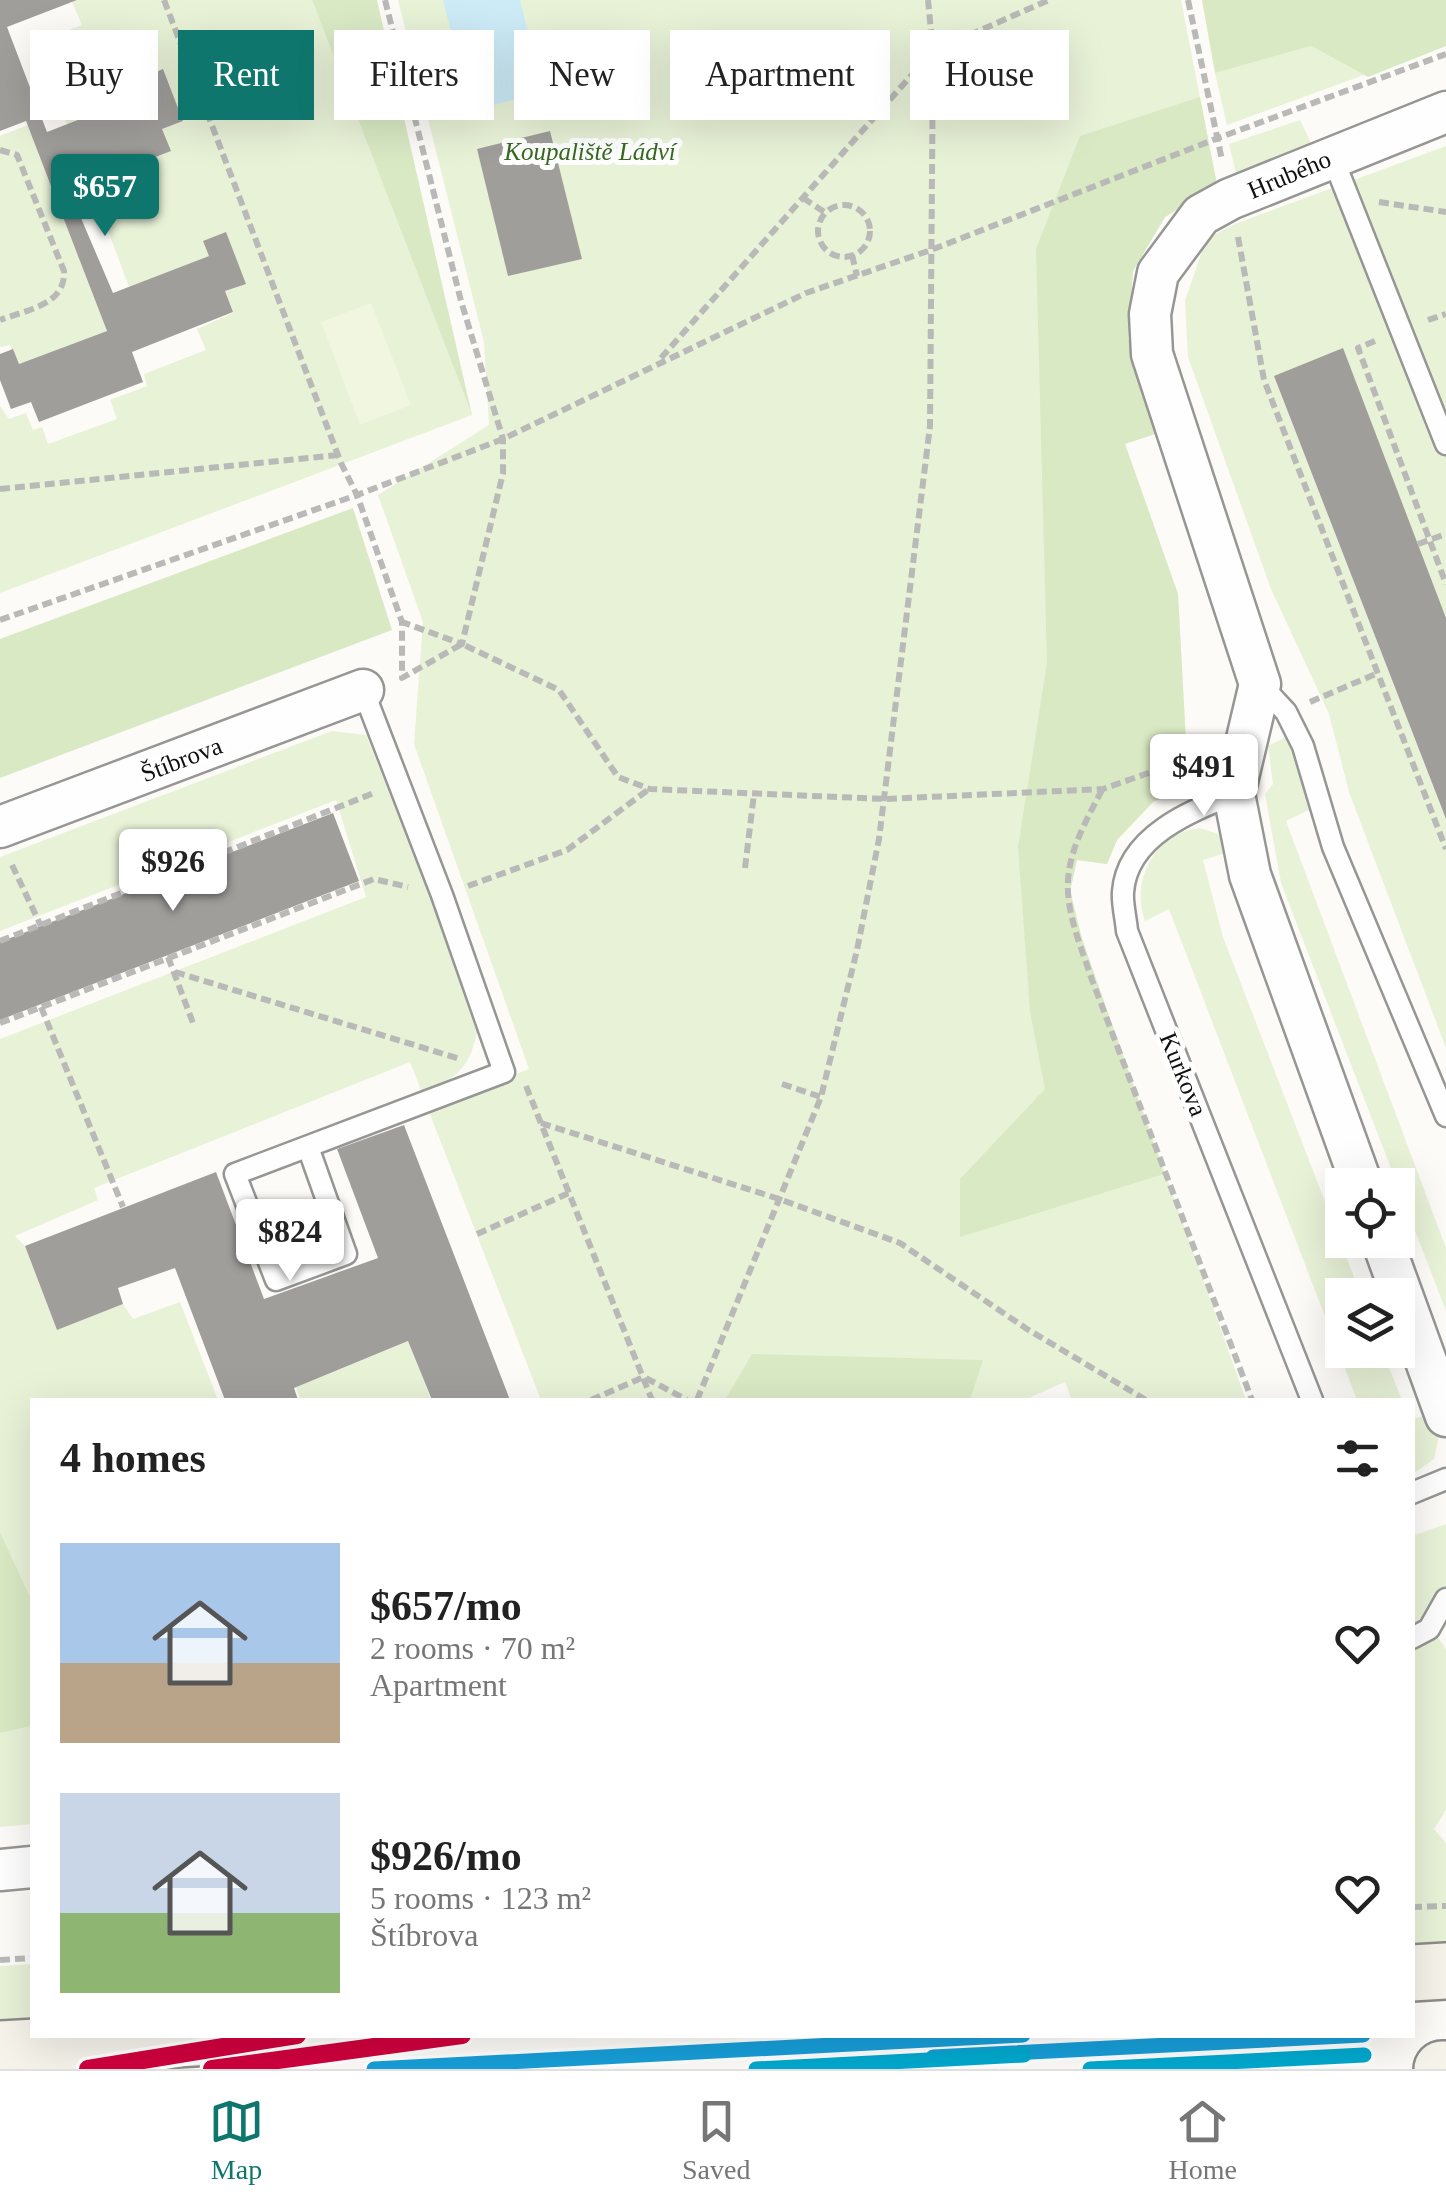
<!DOCTYPE html>
<meta charset="utf-8">
<style>
body{margin:0;font-family:Georgia,serif;background:#f6f6f6;color:#222;height:100vh;display:flex;flex-direction:column;font-size:38px;white-space:nowrap}
*{box-sizing:border-box;margin:0}
p{font-size:32px;color:#767676}
.icon{flex:none;width:55px;height:55px;fill:none;stroke:currentColor;stroke-width:2;stroke-linecap:round;stroke-linejoin:round}
.map{position:relative;flex:1;overflow:hidden}
.sheet{position:absolute;left:30px;top:1398px;width:1385px;height:640px;display:flex;flex-direction:column;background:#fff;border-radius:0px;box-shadow:0 10px 40px #0002}
.sheet>*{flex:none}
.banner{position:absolute;left:30px;top:30px;width:1388px;height:90px;display:flex;gap:20px}
.fabs{position:absolute;left:1325px;top:1168px;display:grid;gap:20px}
.fabs a{display:grid;place-items:center;width:90px;height:90px;border-radius:0px;background:#fff;box-shadow:0 10px 40px #0002;font-size:50px}
.price{position:absolute;translate:-50% -85px;padding:0 22px;border-radius:10px;background:#fff;color:#222;font-size:32px;line-height:65px;filter:drop-shadow(0 2px 5px #0008)}
.price::after{content:'';position:absolute;left:50%;top:60px;width:30px;height:22px;margin-left:-15px;background:inherit;clip-path:polygon(0 0,100% 0,50% 100%)}
.price.active{background:#0f766e;color:#fff}
ul{padding:0;list-style:none}
li{display:flex;align-items:center;gap:30px;height:250px;padding:0 30px}
li span{display:grid;place-items:center;flex:none;width:280px;height:200px;border-radius:0px;color:#555}
li>.icon{margin-inline-start:auto}
span .icon{width:120px;height:120px;fill:#fffc;stroke-width:1}
li b{font-size:42px}
h2{display:flex;justify-content:space-between;align-items:center;height:120px;padding:0 30px;font-size:42px}
.chip{padding:0 35px;border-radius:0px;background:#fff;box-shadow:0 10px 40px #0002;font-size:35px;line-height:90px}
.chip.active{background:#0f766e;color:#fff}
.tabs{display:flex;justify-content:space-around;align-items:center;height:140px;border-top:2px solid #e0e0e0;background:#fff;font-size:28px;color:#767676}
.tabs a{display:grid;justify-items:center;gap:5px}
.tabs .active{color:#0f766e}
.map>svg:first-child{display:block}
</style>
<div class="map">
<svg width="1446" height="2069" viewBox="0 0 1446 2069">
<rect width="100%" height="100%" fill="#fcfbf7"/>
<g fill="#e8f2d7">
<polygon points="78,0 312,0 472,415 0,593 0,406 9,419 26,413 33,430 42,427 48,444 117,419 110,400 147,386 144,374 206,350 197,329 233,313 225,291 246,283 209,256 129,287 97,201 143,187 135,164 170,151 162,129 183,121 163,70 142,78 147,93 67,124 34,43 82,25 72,2"/>
<polygon points="398,0 1181,0 1217,185 1165,217 1133,271 1128,338 1161,432 1125,444 1178,594 1187,761 1215,784 1154,801 1117,840 1107,864 1077,860 1070,891 1082,939 1246,1400 1072,1400 1065,1382 1024,1400 541,1400 428,1109 529,1069 414,744 423,622 378,495 489,425 484,342"/>
<polygon points="1311,46 1364,75 1227,125 1215,73"/>
<polygon points="1300,120 1314,149 1237,178 1229,144"/>
<polygon points="28,125 107,331 19,364 10,345 0,347 0,136"/>
<polygon points="1446,146 1446,618 1274,376 1446,820 1446,1048 1349,792 1329,714 1271,589 1188,357 1185,301 1206,239 1235,224"/>
<path d="M332,731L366,735L426,886L477,1033C468,1072 456,1076 423,1095L410,1062L94,1188L98,1200L15,1236L25,1246L57,1330L123,1304L133,1319L180,1302L218,1400H32V1601L0,1532V1039L366,897L336,800L0,931V857Z"/>
<polygon points="1286,737 1313,808 1286,821 1446,1248 1446,1311 1281,883 1265,794 1273,784 1268,746"/>
<path d="M1200,828L1223,836L1229,852L1203,860L1223,937L1361,1295H1342V1350H1382L1402,1400H1357L1169,909L1145,921C1130,881 1155,832 1200,828Z"/>
<polygon points="409,1341 431,1400 301,1400 296,1387"/>
<polygon points="1434,1413 1439,1435 1434,1459 1413,1474 1413,1419"/>
<polygon points="1446,1524 1446,1621 1436,1635 1446,1649 1446,1810 1434,1829 1446,1843 1446,1948 1412,1950 1412,1536"/>
<polygon points="32,1726 32,1824 0,1827 0,1733"/>
<polygon points="32,1964 32,2028 0,2029 0,1966"/>
</g>
<g fill="#d9e9c4">
<polygon points="312,0 377,0 472,415"/>
<polygon points="1202,0 1446,0 1446,46 1368,77 1311,46 1215,73"/>
<polygon points="1200,97 1217,185 1165,217 1133,271 1128,338 1161,432 1125,444 1178,594 1187,761 1224,760 1215,784 1154,801 1117,840 1107,864 1077,860 1070,891 1082,939 1164,1174 960,1237 960,1179 1045,1089 1030,1011 1018,847 1047,663 1036,249 1080,136"/>
<polygon points="353,508 392,630 0,778 0,639"/>
<polygon points="752,1354 983,1360 970,1400 725,1400"/>
<polygon points="0,1532 32,1601 32,1726 0,1733"/>
</g>
<polygon fill="#f1f6e0" points="371,303 411,405 360,425 321,322"/>
<polygon fill="#ccebf7" points="443,0 520,0 543,93 471,110"/>
<g fill="#a09e9b">
<polygon points="0,0 77,0 7,27 47,132 147,93 142,78 163,69 183,121 162,129 171,151 69,190 113,293 209,256 203,241 226,232 246,284 225,291 233,312 132,352 143,382 39,422 31,402 11,409 0,380 0,354 13,349 19,364 107,331 26,121 0,131"/>
<polygon points="550,131 582,259 508,276 477,149"/>
<polygon points="1343,348 1446,618 1446,819 1274,376"/>
<polygon points="333,813 359,881 0,1020 0,942"/>
<polygon points="404,1125 510,1400 432,1400 408,1341 294,1388 298,1400 225,1400 175,1268 118,1288 123,1304 57,1330 25,1246 216,1172 264,1299 378,1258 337,1149"/>
</g>
<g fill="none" stroke-linecap="round" stroke-linejoin="round">
<g stroke="#969694" stroke-width="25">
<g id="service">
<polyline points="1332,156 1446,444"/>
<polyline points="1260,684 1286,712 1303,746 1333,847 1446,1116"/>
<path d="M1234,794C1191,811 1127,836 1123,892C1122,904 1126,918 1127,931L1312,1400"/>
<polyline points="308,1147 346,1254 276,1280 235,1174 504,1072 442,895 363,690"/>
<polyline points="1412,1493 1446,1479"/>
<polyline points="1412,1638 1429,1629 1446,1599"/>
</g>
</g>
<g stroke="#969694" stroke-width="45">
<g id="minor">
<polyline points="0,827 363,690"/>
<polyline points="1362,1185 1250,875 1234,794 1260,684 1152,354 1150,314 1158,273 1201,215 1230,199 1446,112"/>
<polyline points="1382,1240 1446,1416"/>
<polyline points="0,1870 32,1867"/>
</g>
</g>
<g stroke="#8d8c8b" stroke-width="60">
<g id="secondary">
<polyline points="1412,1973 1446,1971"/>
<polyline points="0,2049 247,2035"/>
<polyline points="1442,2069 1446,2069"/>
</g>
</g>
<g stroke="#b9b9b8" stroke-width="6" stroke-dasharray="10 5" stroke-linecap="butt">
<polyline points="164,0 341,463 357,495 402,622 402,678 462,644 559,690 618,777 650,789 885,799 1103,789 1205,753"/>
<polyline points="385,0 461,301 503,439 503,473 462,644 402,622"/>
<polyline points="1188,0 1222,160"/>
<path d="M0,150L17,155L64,271C66,305 26,310 0,320"/>
<polyline points="803,198 826,213"/>
<polyline points="1379,202 1446,212"/>
<circle cx="844" cy="231" r="26"/>
<polyline points="1238,237 1264,380 1446,849"/>
<polyline points="852,255 857,276"/>
<polyline points="1428,320 1446,314"/>
<polyline points="1375,341 1358,348 1446,584"/>
<polyline points="661,358 933,51 1049,0"/>
<polyline points="0,489 338,455"/>
<polyline points="1418,544 1446,534"/>
<polyline points="0,620 357,495 503,439 806,293 931,250 1218,138 1446,54"/>
<polyline points="1310,702 1378,673"/>
<path d="M1102,790C1089,815 1073,843 1069,871C1063,907 1081,946 1092,980L1252,1400"/>
<polyline points="12,865 41,926"/>
<polyline points="745,868 754,794"/>
<polyline points="468,886 567,850 649,789"/>
<polyline points="0,941 374,793"/>
<polyline points="168,957 193,1023"/>
<polyline points="175,972 460,1059"/>
<polyline points="41,1007 123,1207"/>
<polyline points="0,1023 374,879 408,887"/>
<polyline points="782,1084 821,1097"/>
<polyline points="526,1086 652,1400"/>
<polyline points="541,1123 779,1199 900,1243 1027,1329 1146,1400"/>
<polyline points="477,1234 569,1193"/>
<polyline points="591,1400 644,1377 687,1400"/>
<polyline points="697,1400 821,1097 857,950 879,839 930,426 933,51 928,0"/>
<polyline points="1412,1907 1446,1906"/>
<polyline points="0,1960 32,1958"/>
</g>
<use href="#service" stroke="#fffefe" stroke-width="20"/>
<use href="#minor" stroke="#fffefe" stroke-width="40"/>
<use href="#secondary" stroke="#f6f3eb" stroke-width="55"/>
<g stroke="#fff" stroke-width="22">
<g id="tram-1">
<polyline points="933,2057 1363,2035"/>
<polyline points="374,2069 1023,2035"/>
</g>
</g>
<g stroke="#fff" stroke-width="22">
<g id="tram-2">
<polyline points="756,2069 1024,2055"/>
<polyline points="1090,2069 1364,2055"/>
</g>
</g>
<use href="#tram-1" stroke="#179ed8" stroke-width="15"/>
<use href="#tram-2" stroke="#00a9ce" stroke-width="15"/>
<g stroke="#fff" stroke-width="25">
<g id="metro-1">
<polyline points="88,2069 297,2035"/>
<polyline points="212,2069 462,2035"/>
</g>
</g>
<use href="#metro-1" stroke="#cf003d" stroke-width="18"/>
</g>
<g text-anchor="middle" stroke-width="10" stroke-linejoin="round" paint-order="stroke">
<g font-size="25" font-style="italic" fill="#356a1f" stroke="#fff">
<text x="590" y="160">Koupaliště Ládví</text>
</g>
<g font-size="25" fill="#101010" stroke="#fff">
<text transform="translate(1289 174) rotate(-23)" y="9">Hrubého</text>
<text transform="translate(181 759) rotate(-21)" y="9">Štíbrova</text>
<text transform="translate(1184 1074) rotate(68)" y="9">Kurkova</text>
</g>
</g>
</svg>
<div class="fabs">
<a><svg class="icon" aria-label="locate" viewBox="0 0 24 24"><circle cx="12" cy="12" r="6"/><path d="M12 2v4M12 18v4M2 12h4M18 12h4"/></svg></a>
<a><svg class="icon" aria-label="layers" viewBox="0 0 24 24"><path d="M12 4l9 5-9 5-9-5zM3 14l9 5 9-5"/></svg></a>
</div>
<b class="price active" style="left:105px;top:239px">$657</b>
<b class="price" style="left:1204px;top:819px">$491</b>
<b class="price" style="left:173px;top:914px">$926</b>
<b class="price" style="left:290px;top:1284px">$824</b>
<div class="banner">
<a class="chip">Buy</a>
<a class="chip active">Rent</a>
<a class="chip">Filters</a>
<a class="chip">New</a>
<a class="chip">Apartment</a>
<a class="chip">House</a>
</div>
<section class="sheet">
<h2>4 homes<svg class="icon" aria-label="filters" viewBox="0 0 24 24"><path d="M4 7h16M4 17h16"/><circle cx="9" cy="7" r="2"/><circle cx="15" cy="17" r="2"/></svg></h2>
<ul>
<li><span style="background:linear-gradient(#a9c7e8 60%,#b9a48a 0)"><svg class="icon" aria-label="home" viewBox="0 0 24 24"><path d="M3 11l9-7 9 7M6 9v11h12V9"/></svg></span><div><b>$657/mo</b><p>2 rooms · 70 m²</p><p>Apartment</p></div><svg class="icon" aria-label="heart" viewBox="0 0 24 24"><path d="M12 20l-8-8c-3-5 5-10 8-4 3-6 11-1 8 4z"/></svg></li>
<li><span style="background:linear-gradient(#c9d6e8 60%,#8fb573 0)"><svg class="icon" aria-label="home" viewBox="0 0 24 24"><path d="M3 11l9-7 9 7M6 9v11h12V9"/></svg></span><div><b>$926/mo</b><p>5 rooms · 123 m²</p><p>Štíbrova</p></div><svg class="icon" aria-label="heart" viewBox="0 0 24 24"><path d="M12 20l-8-8c-3-5 5-10 8-4 3-6 11-1 8 4z"/></svg></li>
</ul>
</section>
</div>
<nav class="tabs">
<a class="active"><svg class="icon" aria-label="map" viewBox="0 0 24 24"><path d="M3 6l6-2 6 2 6-2v14l-6 2-6-2-6 2zM9 4v14M15 6v14"/></svg>Map</a>
<a><svg class="icon" aria-label="saved" viewBox="0 0 24 24"><path d="M7 4h10v16l-5-4-5 4z"/></svg>Saved</a>
<a><svg class="icon" aria-label="home" viewBox="0 0 24 24"><path d="M3 11l9-7 9 7M6 9v11h12V9"/></svg>Home</a>
</nav>
